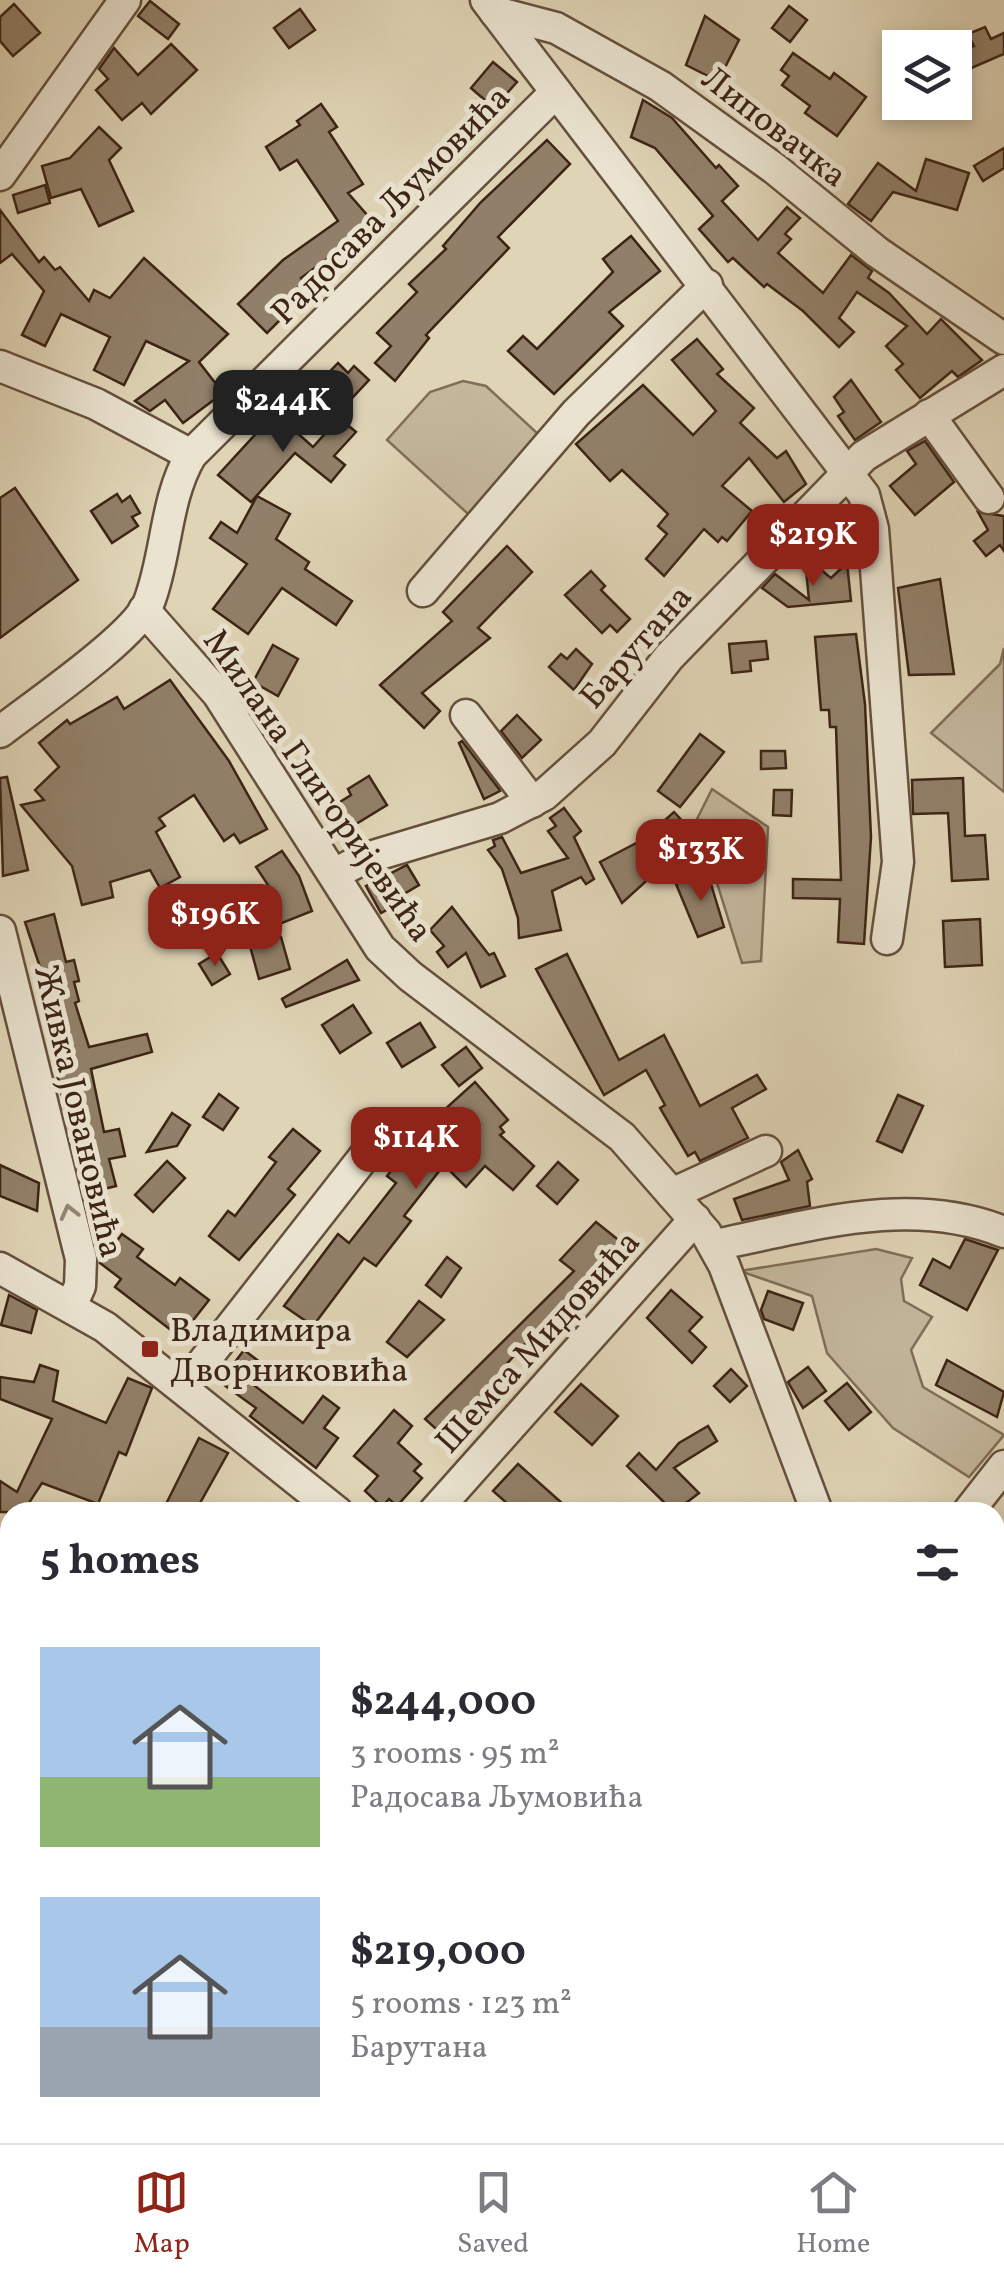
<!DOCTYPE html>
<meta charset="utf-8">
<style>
body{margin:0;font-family:Vollkorn,serif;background:#f7f7f7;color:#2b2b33;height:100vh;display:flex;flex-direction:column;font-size:38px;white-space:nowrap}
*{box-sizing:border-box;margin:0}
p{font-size:32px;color:#7c7c81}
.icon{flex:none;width:55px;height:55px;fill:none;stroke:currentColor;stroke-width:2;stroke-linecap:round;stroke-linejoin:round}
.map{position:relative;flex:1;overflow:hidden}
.drawer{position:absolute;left:0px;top:1502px;width:1005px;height:642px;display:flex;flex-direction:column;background:#fff;border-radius:30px 30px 0 0;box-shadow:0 5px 15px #0003}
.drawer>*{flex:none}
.tools{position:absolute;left:882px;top:30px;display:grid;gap:20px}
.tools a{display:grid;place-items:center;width:90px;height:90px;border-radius:0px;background:#fff;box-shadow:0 5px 15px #0003;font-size:50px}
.price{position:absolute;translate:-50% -85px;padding:0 22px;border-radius:20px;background:#8f2418;color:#fff;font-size:32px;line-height:65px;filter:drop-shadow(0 2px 5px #0008)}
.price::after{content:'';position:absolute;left:50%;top:60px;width:30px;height:22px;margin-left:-15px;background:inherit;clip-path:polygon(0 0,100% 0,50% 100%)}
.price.on{background:#222;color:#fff}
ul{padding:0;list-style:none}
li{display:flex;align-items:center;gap:30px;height:250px;padding:0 40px}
li span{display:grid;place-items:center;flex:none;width:280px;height:200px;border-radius:0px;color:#555}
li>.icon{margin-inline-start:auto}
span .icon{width:120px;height:120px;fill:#fffc;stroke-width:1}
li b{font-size:42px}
h2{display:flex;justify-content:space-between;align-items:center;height:120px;padding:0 40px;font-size:42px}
.menu{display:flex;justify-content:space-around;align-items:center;height:140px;border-top:2px solid #e1e1e2;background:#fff;font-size:28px;color:#7c7c81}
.menu a{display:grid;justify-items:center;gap:5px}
.menu .on{color:#8f2418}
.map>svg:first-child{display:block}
</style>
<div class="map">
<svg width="1004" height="2143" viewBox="0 0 1004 2143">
<rect width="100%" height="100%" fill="#dfd4b6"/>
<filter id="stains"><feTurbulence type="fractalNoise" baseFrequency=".002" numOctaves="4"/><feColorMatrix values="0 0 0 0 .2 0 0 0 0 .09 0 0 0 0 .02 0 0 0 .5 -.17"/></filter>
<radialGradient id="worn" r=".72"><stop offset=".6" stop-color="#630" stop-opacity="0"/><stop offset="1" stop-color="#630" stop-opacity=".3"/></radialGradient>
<g fill="#c3b69b" stroke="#806d58" stroke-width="2.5">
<polygon points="463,381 486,386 551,446 478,523 387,440 430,392"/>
<polygon points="1004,648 1004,792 931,733 1000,664"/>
<polygon points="712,789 768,827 761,961 742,963 697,819"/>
<polygon points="876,1249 912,1258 901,1279 904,1301 932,1317 911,1350 923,1387 1004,1435 969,1477 893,1428 827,1353 812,1296 740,1271"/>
<polygon points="1004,1873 1004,2143 973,2143 977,2135 995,2135 995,1879"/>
</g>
<g fill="#918069" stroke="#3c2415" stroke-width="2.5">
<polygon points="150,1 179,24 168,39 138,16"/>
<polygon points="14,4 40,33 13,56 0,41 0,17"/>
<polygon points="789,6 807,20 790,42 772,28"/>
<polygon points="300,9 315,30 289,48 274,28"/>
<polygon points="705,16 739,40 718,81 686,65"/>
<polygon points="985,27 991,39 1004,33 1004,54 955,75 955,55 974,46 968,34"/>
<polygon points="171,44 197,70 151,114 142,103 122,120 96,90 108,79 99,69 114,48 138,75"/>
<polygon points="793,53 830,79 834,73 866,97 837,136 805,113 810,106 782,85 789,76 781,70"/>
<polygon points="493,62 517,82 494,108 471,88"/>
<polygon points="643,100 672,118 716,168 719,165 738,186 722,201 758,240 787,207 800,218 785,234 791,239 778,253 823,293 851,255 872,271 868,278 889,293 927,334 941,319 982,360 958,377 952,371 920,398 896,370 903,364 886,346 907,326 857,292 839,318 854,332 839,347 803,311 767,284 764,287 733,258 728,262 699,229 713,216 655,148 631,137"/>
<polygon points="321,104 337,127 329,132 363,184 348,193 375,224 301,278 304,282 285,301 292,308 267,333 238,304 283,260 338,221 297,160 280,170 266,147 300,125 297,121"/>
<polygon points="99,127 121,148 109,160 133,211 99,226 81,189 51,198 42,166 70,158"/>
<polygon points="547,140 570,164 498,237 509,248 426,335 429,338 395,381 375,363 391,346 377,333 417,292 409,284 446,249 443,246 481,202"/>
<polygon points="1004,148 1004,168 983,181 974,166"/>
<polygon points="926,159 969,173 957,210 893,192 871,221 848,204 878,163 916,191"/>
<polygon points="45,185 50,203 18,213 13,195"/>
<polygon points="0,210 39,262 44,257 55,270 60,267 89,301 94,290 110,298 144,258 228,334 199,362 223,393 183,423 165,400 150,411 135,401 189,361 146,341 124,385 94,370 110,337 61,314 45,346 22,335 44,291 12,254 0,263"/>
<polygon points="631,236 660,271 609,312 623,326 554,394 508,351 523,336 537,349 613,272 603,259"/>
<polygon points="697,339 723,369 717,374 754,408 740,423 777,458 786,451 806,484 784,502 749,458 722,486 752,511 727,541 722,537 718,542 704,529 664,576 646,559 667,534 658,526 668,514 622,470 610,481 576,444 643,385 693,435 716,411 672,360"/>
<polygon points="338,363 348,373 354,366 369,380 337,414 322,400 328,393 318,384"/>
<polygon points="851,380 881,422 855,440 838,416 844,412 834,397"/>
<polygon points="275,413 313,447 339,418 356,432 334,456 345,465 331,482 295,453 251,502 218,475"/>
<polygon points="925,441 954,482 915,515 890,486 916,464 907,451"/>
<polygon points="15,488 78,580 0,638 0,498"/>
<polygon points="117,494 122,502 130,496 140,513 132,517 138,526 112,543 91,511"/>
<polygon points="257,496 290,514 276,539 309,562 305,569 352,601 336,625 282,588 248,634 213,609 247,564 210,538 221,522 237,533"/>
<polygon points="978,512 1004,516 1004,551 1000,545 986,556 974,541 988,530"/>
<polygon points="507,546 532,572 478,628 490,638 422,693 440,711 424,728 380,685 452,621 443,612"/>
<polygon points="847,563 851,601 788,607 762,588 775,574 809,600 806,570 819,568 831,578"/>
<polygon points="591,571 605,586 601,590 630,619 617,632 610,625 602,633 565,595"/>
<polygon points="940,579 954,674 909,675 898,588"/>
<polygon points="856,634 865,704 871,837 864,944 838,942 840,899 793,898 793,879 841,880 836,727 830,727 829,710 821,710 815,637"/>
<polygon points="766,641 768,659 750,661 751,671 732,673 729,644"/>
<polygon points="273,645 298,659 278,696 253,682"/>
<polygon points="576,649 592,664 574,690 549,667 561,654 567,659"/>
<polygon points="170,680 229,761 267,829 240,843 234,834 224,841 194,795 159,818 165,826 156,832 180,877 160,888 150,870 110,882 113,897 82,905 72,866 21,805 44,800 35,790 59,767 39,743 67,720 70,724 117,697 124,709"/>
<polygon points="517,715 541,740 522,758 501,731"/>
<polygon points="700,734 724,752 680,807 658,791"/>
<polygon points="462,741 499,789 500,791 484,799 459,743"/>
<polygon points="761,751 785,751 786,768 761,769"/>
<polygon points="369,776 387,805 338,835 324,812 351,795 348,789"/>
<polygon points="7,777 28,870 3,876 0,778"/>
<polygon points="963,778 965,836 985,835 988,879 952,881 948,813 913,814 912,780"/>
<polygon points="774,790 792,790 791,816 773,815"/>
<polygon points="564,808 581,831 574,837 594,879 586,884 581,877 552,891 561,930 519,938 518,918 502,869 488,850 495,846 493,840 502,837 521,873 568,858 548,831 556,826 550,818"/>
<polygon points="674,812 696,836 622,903 600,862 644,839"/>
<polygon points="282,851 299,876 312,911 272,927 258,892 270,888 256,867"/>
<polygon points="407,865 419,885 404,894 407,899 381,913 366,886"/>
<polygon points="707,871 724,927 698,937 676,884"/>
<polygon points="197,903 207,919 185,934 175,917"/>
<polygon points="452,907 489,955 494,953 505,976 481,987 466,953 448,967 437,952 444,946 430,930"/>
<polygon points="54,914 66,962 74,960 79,981 74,982 79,1001 75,1003 89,1047 147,1034 152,1052 91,1069 104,1132 119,1129 125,1156 109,1159 116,1186 84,1194 38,990 47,988 25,922"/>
<polygon points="980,919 982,965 945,967 943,921"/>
<polygon points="281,937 290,969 259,979 250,946"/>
<polygon points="217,953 230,974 212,985 199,964"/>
<polygon points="567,954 619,1060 664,1035 700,1106 757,1075 766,1089 732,1108 748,1138 700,1161 695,1152 688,1156 660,1108 665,1105 646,1070 604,1095 536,969"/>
<polygon points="347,960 359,980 286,1007 282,999"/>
<polygon points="353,1005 371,1033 340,1053 322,1025"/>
<polygon points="420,1023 435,1047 402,1067 387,1043"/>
<polygon points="466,1047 482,1068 459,1086 442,1065"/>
<polygon points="475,1082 508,1120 500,1127 504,1132 500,1135 534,1166 513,1190 485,1166 466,1187 444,1165 404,1216 411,1221 376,1266 364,1258 313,1326 284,1306 338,1234 349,1243 396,1183 387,1176 422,1130"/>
<polygon points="219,1094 238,1108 223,1130 203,1117"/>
<polygon points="898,1095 923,1106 902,1152 877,1141"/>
<polygon points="172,1113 190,1125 177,1146 147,1152"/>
<polygon points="293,1129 320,1151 288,1189 295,1195 239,1260 209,1236 228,1211 235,1216 276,1162 269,1157"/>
<polygon points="798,1150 812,1179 807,1182 810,1206 742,1220 734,1199 789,1180 781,1162"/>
<polygon points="167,1161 185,1178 153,1212 135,1195"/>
<polygon points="558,1162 578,1180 557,1204 537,1186"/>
<polygon points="0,1165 39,1183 37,1211 0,1196"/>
<polygon points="596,1222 621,1242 591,1284 565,1305 572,1312 560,1323 552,1315 500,1371 511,1382 453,1444 425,1419 574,1271 560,1260"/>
<polygon points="122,1234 143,1249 137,1257 175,1285 180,1278 209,1300 180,1337 115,1287 121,1279 100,1263"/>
<polygon points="965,1239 998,1250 967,1310 920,1285 933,1259 950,1268"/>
<polygon points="447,1257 461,1268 441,1297 426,1285"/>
<polygon points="671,1290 702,1317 689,1331 706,1347 692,1363 647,1318"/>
<polygon points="768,1291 803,1303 793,1330 764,1319 761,1310"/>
<polygon points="9,1295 37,1310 31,1333 1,1325"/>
<polygon points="419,1301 444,1320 407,1357 387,1342"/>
<polygon points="244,1350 269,1369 255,1386 303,1423 323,1396 339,1408 324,1428 338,1438 316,1468 250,1416 256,1408 220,1382"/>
<polygon points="947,1360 1004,1392 997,1417 936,1385"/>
<polygon points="40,1365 58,1371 53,1401 106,1423 128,1378 152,1388 126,1455 119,1452 98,1504 42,1483 23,1512 10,1512 10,1528 3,1524 8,1512 0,1512 0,1481 17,1492 52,1419 0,1399 0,1377 34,1382"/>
<polygon points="808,1367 826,1391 803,1408 788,1382"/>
<polygon points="731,1369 747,1386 730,1402 714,1386"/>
<polygon points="847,1383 871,1412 849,1430 825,1401"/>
<polygon points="581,1384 618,1416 592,1445 555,1412"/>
<polygon points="394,1410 412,1426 398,1443 421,1464 414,1471 422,1478 397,1506 389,1499 382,1507 365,1491 378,1476 354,1456"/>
<polygon points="708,1426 717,1441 674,1468 699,1493 674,1512 627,1466 639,1453 656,1470 679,1443"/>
<polygon points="199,1438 228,1453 195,1512 162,1512"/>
<polygon points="518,1464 572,1512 517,1512 493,1491"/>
</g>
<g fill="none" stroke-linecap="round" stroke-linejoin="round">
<g stroke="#65503d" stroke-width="35">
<g id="minor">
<polyline points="486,0 864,495 873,529 898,862 887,939"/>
<polyline points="495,12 556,28 660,86 775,169 877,252 1004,339"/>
<polyline points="0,175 125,0"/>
<polyline points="0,366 96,404 191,455"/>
<polyline points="929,415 989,498"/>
<polyline points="423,591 576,413 707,285"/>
<polyline points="144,610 218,694 380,948 410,976 622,1137 706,1233 724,1265 817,1512"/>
<polyline points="466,715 532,802"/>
<path d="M0,732C33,706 136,636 149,602C167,555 165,499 191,455L556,92"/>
<polyline points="334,874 363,859 500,818 544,795 602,743 669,657 864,456 1004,370"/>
<polyline points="0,931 81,1259 80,1286 71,1306"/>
<polyline points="672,1194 766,1151"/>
<path d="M715,1245C811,1226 909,1194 1004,1232"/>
<polyline points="0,1268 105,1327 337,1512"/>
<polyline points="183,1388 385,1130"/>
<polyline points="434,1512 695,1219"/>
<polyline points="968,1512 1004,1466"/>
<polyline points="0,1682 10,1689"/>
<polyline points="995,1741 1004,1738"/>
<polyline points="0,2025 10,2013"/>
<polyline points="995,2108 1004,2119"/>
<polyline points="737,2135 738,2143"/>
<polyline points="229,2143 236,2135"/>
<polyline points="406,2143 409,2135"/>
</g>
</g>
<use href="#minor" stroke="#eae3d0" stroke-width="30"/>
</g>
<defs><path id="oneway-chevron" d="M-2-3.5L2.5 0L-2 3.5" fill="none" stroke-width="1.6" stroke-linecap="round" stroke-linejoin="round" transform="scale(2.5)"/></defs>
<use stroke="#938472" href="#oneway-chevron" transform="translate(69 1212) rotate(-104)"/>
<rect fill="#8f2418" stroke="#eae3d0" stroke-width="4" x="140" y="1339" width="20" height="20" rx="5"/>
<g text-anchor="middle" stroke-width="10" stroke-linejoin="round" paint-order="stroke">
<g font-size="35" fill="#3c2415" stroke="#eae3d0">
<text transform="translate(775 126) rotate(38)" y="12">Липовачка</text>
<text transform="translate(390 204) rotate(-45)" y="12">Радосава Љумовића</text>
<text transform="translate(635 646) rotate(-49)" y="12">Барутана</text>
<text transform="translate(319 785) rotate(55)" y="12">Милана Глигоријевића</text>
<text transform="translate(80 1111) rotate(77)" y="12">Живка Јовановића</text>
<text transform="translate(537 1341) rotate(-48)" y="12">Шемса Мидовића</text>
</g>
<g font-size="35" fill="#3c2415" stroke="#eae3d0" text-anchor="start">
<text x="170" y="1341">Владимира<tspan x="170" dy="40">Дворниковића</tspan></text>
</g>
</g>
<rect width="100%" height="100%" filter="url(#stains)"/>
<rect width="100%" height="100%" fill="url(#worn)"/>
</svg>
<div class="tools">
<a><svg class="icon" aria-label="layers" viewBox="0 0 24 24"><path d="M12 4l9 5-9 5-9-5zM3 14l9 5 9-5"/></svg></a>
</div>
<b class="price on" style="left:283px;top:455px">$244K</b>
<b class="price" style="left:813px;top:589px">$219K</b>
<b class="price" style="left:701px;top:904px">$133K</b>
<b class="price" style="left:215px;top:969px">$196K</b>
<b class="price" style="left:416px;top:1192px">$114K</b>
<section class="drawer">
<h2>5 homes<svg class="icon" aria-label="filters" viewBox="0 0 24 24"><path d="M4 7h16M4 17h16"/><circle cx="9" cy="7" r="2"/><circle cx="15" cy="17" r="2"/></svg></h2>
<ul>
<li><span style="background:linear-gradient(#a9c7e8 65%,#8fb573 0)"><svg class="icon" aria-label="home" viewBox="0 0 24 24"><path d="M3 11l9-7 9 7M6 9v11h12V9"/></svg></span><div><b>$244,000</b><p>3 rooms · 95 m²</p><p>Радосава Љумовића</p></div></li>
<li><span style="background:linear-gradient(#a9c7e8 65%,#9aa5b1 0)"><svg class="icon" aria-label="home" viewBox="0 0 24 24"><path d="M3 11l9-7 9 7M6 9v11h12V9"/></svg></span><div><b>$219,000</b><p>5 rooms · 123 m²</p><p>Барутана</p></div></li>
</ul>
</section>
</div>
<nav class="menu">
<a class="on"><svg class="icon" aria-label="map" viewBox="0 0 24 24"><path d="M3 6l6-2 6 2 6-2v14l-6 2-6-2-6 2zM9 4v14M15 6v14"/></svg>Map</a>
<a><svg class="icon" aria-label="saved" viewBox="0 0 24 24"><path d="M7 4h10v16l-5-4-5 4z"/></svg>Saved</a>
<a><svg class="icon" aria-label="home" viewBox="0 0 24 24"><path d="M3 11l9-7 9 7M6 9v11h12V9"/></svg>Home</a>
</nav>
